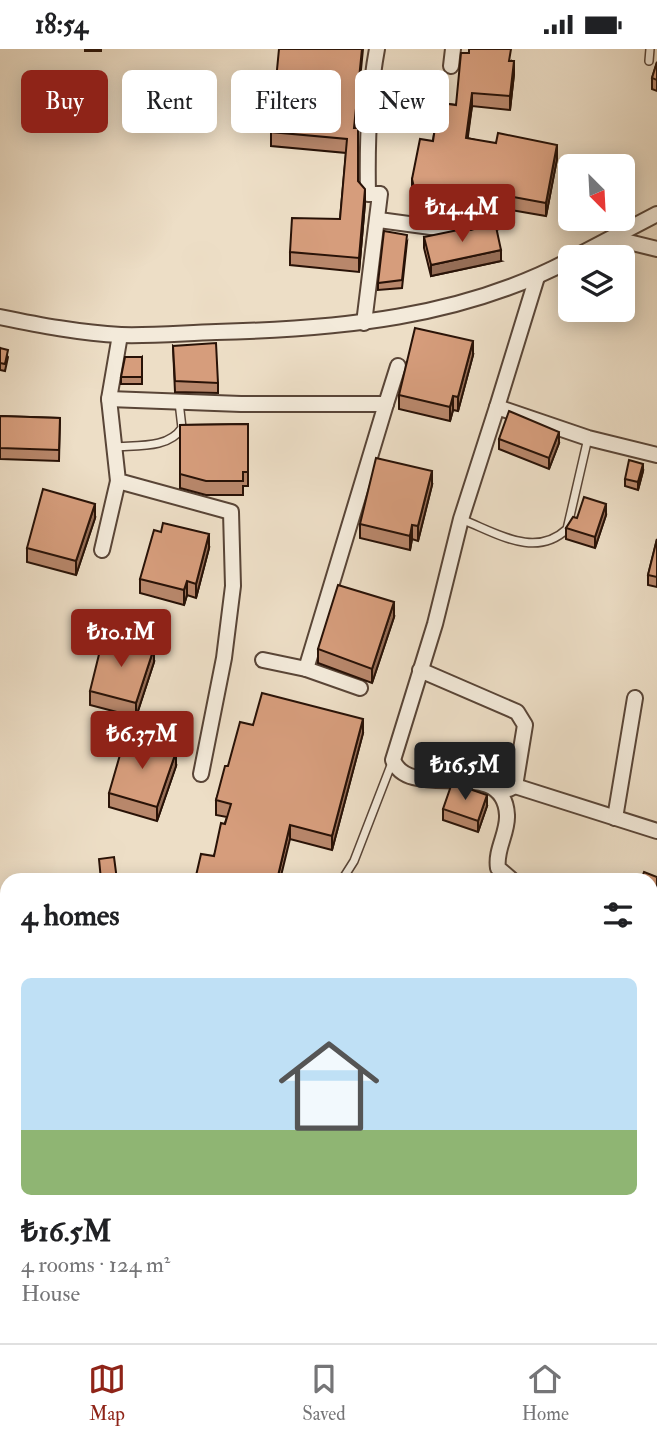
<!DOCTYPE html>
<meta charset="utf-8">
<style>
body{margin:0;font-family:"IM FELL Double Pica",serif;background:#f2f2f2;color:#202124;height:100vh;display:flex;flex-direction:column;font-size:26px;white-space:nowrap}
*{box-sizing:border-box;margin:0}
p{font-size:23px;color:#757577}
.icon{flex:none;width:38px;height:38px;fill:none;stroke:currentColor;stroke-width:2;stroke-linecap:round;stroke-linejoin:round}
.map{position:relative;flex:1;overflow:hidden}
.sheet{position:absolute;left:0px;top:824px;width:658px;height:471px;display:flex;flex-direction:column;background:#fff;border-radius:21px 21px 0 0;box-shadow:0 4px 18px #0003}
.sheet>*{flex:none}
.guide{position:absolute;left:21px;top:21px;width:616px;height:63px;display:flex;gap:14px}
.needle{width:46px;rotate:156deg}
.buttons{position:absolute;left:558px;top:105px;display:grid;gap:14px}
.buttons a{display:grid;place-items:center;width:77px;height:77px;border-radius:10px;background:#fff;box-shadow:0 4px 18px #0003;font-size:35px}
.price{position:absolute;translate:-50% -60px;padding:0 16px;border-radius:7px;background:#8f2418;color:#fff;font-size:23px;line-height:46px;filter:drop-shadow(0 2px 4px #0008)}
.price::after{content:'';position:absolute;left:50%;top:42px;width:21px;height:16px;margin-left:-10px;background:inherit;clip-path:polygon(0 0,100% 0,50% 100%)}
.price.current{background:#222;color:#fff}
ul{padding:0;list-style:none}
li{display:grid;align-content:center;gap:14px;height:371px;padding:0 21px}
li span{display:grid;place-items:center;height:217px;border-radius:10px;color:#555}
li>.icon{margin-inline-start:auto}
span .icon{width:126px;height:126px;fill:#fffc;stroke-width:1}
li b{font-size:30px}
h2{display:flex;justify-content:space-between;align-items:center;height:84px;padding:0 21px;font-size:30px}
.pill{padding:0 24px;border-radius:10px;background:#fff;box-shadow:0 4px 18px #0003;font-size:24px;line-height:63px}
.pill.current{background:#8f2418;color:#fff}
.status{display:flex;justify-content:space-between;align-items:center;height:49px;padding:0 35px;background:#fff;direction:ltr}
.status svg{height:19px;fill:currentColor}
.tab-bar{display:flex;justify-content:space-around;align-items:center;height:98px;border-top:2px solid #e0e0e0;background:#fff;font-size:19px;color:#757577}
.tab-bar a{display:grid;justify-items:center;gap:4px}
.tab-bar .current{color:#8f2418}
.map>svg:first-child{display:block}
</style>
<div class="status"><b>18:54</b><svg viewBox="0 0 49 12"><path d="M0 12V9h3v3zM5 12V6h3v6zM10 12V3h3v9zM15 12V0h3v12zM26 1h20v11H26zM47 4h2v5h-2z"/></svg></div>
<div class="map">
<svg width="657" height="1294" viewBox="0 0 657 1294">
<rect width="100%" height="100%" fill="#eddec6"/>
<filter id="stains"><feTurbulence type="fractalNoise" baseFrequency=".00286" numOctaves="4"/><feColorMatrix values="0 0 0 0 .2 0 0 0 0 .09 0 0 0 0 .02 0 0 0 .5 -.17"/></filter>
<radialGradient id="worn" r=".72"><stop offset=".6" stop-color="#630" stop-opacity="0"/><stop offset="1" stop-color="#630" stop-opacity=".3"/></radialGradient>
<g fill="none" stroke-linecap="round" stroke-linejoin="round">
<g stroke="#594537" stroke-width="10">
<g id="service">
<polyline points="649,12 650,0"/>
<path d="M114,398C137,396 168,400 182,379L179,353"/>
<path d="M461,470C497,484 535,510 567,480L588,389"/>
<polyline points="342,831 354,812 393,711"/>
<polyline points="0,1161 7,1161"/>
<polyline points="0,1280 7,1279"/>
</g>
</g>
<g stroke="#594537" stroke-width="18">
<g id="minor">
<polyline points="451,17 453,0"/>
<polyline points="379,171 468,183 503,170"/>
<polyline points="612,189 657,200"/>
<polyline points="575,208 657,165"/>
<polyline points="537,228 497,358 588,389 657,406"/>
<path d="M0,268C39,276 80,284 121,286C152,287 184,284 216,283C338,280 461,269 570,211"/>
<path d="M364,274L380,145H368C367,96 368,48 377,0"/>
<polyline points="120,286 109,350 118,432 231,463 233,537 224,609 201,725"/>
<polyline points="109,350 241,355 386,355 306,620"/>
<polyline points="386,355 398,317"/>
<path d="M497,358L461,470L435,575L393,711C409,754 504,704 507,766C508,784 495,801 498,819L512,831"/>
<polyline points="102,501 118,432"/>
<polyline points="263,611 306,620 360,639"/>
<polyline points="420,621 517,663 525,676 515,737"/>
<polyline points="509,740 515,737 657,782"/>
<polyline points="615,769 635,649"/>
<polyline points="651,881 657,883"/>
</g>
</g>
<use href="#service" stroke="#f3eada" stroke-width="7"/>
<use href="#minor" stroke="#f3eada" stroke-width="14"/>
</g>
<g fill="#b8876b" stroke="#281207" stroke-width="2">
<rect x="85" y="0" width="16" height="2"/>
<polygon points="511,12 514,25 510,61 472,57 467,89 557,110 546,167 481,156 479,169 467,173 417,165 412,143 412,130 433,92 435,78 400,69 400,56 427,52 456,56"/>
<polygon points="657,13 657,42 652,40 652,29"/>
<polygon points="355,79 358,132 365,154 359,223 290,216 290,203 340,170 346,104 271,97 271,83"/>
<polygon points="424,188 501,212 431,227 424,199"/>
<polygon points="407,193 402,239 378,241 378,234"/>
<polygon points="173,297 218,334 218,344 175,343"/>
<polygon points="0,299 8,308 5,322 0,321"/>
<polygon points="473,306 458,362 453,361 450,372 399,360 399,346"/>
<polygon points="142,308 142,335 121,335 121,328"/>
<polygon points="0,367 60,369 59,412 0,410"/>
<polygon points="248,375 248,437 243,437 243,446 206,446 180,439 180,376"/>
<polygon points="499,390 559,394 549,420 499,400"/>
<polygon points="643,422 638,441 625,437 625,430"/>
<polygon points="432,436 418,492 412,490 410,501 360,489 360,475"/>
<polygon points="606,466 595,499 566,490 566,479 577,469"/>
<polygon points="95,469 76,526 27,513 27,499"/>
<polygon points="657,490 657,538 648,536 648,526"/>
<polygon points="209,499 196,549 187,546 184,556 140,544 140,530"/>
<polygon points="394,568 372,634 318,614 318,600"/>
<polygon points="154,613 136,668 90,656 90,642"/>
<polygon points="253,676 363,684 332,801 290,790 214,807 227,768 216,766 216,751 228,717"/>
<polygon points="176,717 157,772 109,758 109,744"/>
<polygon points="487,757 478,783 443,771 443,760"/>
<polygon points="657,828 657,869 651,867 651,831"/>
<polygon points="651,921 657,923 657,951 651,949"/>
<polygon points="0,1016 7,1017 7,1070 0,1070"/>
</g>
<g fill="#966e57" stroke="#281207" stroke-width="2">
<polygon points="362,0 363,0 354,92 354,79"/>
<polygon points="514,12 514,25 510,61 510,47"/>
<polygon points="472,44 472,57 466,102 466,89"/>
<polygon points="557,96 557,110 546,167 546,154"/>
<polygon points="365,140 365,154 359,223 359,209"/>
<polygon points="481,142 481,156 479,169 467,173 467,160"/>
<polygon points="501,201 501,212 431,227 431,216"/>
<polygon points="473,292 473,306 458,362 458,348"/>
<polygon points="453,347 453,361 450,372 450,358"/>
<polygon points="559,383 559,394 549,420 549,409"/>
<polygon points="643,415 643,422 638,441 638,433"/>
<polygon points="432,422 432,436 418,492 418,477"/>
<polygon points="95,455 95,469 76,526 76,512"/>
<polygon points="606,455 606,466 595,499 595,488"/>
<polygon points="412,476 412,490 410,501 410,487"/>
<polygon points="209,485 209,499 196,549 196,535"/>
<polygon points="187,532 187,546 184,556 184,541"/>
<polygon points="394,553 394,568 372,634 372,620"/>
<polygon points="154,599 154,613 136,668 136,654"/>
<polygon points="363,670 363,684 332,801 332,787"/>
<polygon points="176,703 176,717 157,772 157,758"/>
<polygon points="487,746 487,757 478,783 478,772"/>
<polygon points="290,776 290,790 280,831 277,831"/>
</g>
<g fill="#d69d7c" stroke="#281207" stroke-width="2">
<polygon points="279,0 362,0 354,79 358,79 358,132 365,140 359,209 290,203 292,169 340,170 347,90 271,83"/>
<polygon points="469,0 511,0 509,12 514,12 510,47 472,44 466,89 496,94 498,84 557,96 546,154 481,142 479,155 467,160 417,151 412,130 420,90 433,92 437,66 400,56 401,49 405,50 407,44 427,49 426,52 456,56 461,4 469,4"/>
<polygon points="657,13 657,31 652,29"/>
<polygon points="495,173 501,201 431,216 424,188 458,181 471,181"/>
<polygon points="384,182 407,186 402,231 378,234"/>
<polygon points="415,279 473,292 458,348 453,347 450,358 399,346"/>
<polygon points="216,294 218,334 175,332 173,297"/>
<polygon points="0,299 8,301 5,315 0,314"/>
<polygon points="125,308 142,308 142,328 121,328"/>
<polygon points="509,362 559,383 549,409 499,390"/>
<polygon points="0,367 60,369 59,401 0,399"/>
<polygon points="248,375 248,423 243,423 243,432 206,432 180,425 180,376"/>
<polygon points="376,409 432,422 418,477 412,476 410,487 360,475"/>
<polygon points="629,411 643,415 638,433 625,430"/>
<polygon points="43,440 95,455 76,512 27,499"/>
<polygon points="584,448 606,455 595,488 566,479 573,468 577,469"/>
<polygon points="163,474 209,485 196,535 187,532 184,541 140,530 154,481 161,483"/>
<polygon points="657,490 657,528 648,526"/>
<polygon points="338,536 394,553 372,620 318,600"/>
<polygon points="104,585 154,599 136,654 90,642"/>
<polygon points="262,644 363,670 332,787 290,776 277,831 195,831 201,805 214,807 221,774 225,775 231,755 216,751 225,717 228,717 240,673 253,676"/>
<polygon points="126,685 176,703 157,758 109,744"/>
<polygon points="452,734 487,746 478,772 443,760"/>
<polygon points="114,808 117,831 101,831 99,810"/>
<polygon points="644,823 657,828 657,858 651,856 651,831 641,831"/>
<polygon points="651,921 657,923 657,944 651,941"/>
<polygon points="0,1016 7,1017 7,1056 0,1056"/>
</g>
<rect width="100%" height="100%" filter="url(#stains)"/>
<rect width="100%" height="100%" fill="url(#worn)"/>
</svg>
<div class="buttons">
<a><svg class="needle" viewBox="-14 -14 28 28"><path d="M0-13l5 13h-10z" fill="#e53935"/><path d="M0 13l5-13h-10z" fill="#757577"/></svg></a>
<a><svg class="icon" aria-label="layers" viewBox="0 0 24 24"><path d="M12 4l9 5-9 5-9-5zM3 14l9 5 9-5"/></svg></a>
</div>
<b class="price" style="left:462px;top:195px">₺14.4M</b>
<b class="price" style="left:121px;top:620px">₺10.1M</b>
<b class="price" style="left:142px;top:722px">₺6.37M</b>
<b class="price current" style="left:465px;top:753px">₺16.5M</b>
<div class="guide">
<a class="pill current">Buy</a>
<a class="pill">Rent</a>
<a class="pill">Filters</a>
<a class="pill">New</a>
</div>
<section class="sheet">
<h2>4 homes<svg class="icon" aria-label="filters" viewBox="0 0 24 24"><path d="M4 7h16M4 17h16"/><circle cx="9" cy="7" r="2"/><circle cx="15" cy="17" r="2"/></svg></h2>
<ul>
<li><span style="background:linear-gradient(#bfe0f5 70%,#8fb573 0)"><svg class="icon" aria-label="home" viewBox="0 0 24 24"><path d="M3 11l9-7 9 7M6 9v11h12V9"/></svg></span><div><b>₺16.5M</b><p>4 rooms · 124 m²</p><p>House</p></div></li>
</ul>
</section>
</div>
<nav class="tab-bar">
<a class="current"><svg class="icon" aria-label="map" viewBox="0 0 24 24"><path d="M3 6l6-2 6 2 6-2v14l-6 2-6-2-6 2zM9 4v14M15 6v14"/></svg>Map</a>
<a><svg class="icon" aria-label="saved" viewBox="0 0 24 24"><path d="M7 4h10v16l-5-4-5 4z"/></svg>Saved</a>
<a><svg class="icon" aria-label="home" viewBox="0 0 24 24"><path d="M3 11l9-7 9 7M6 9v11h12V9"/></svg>Home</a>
</nav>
